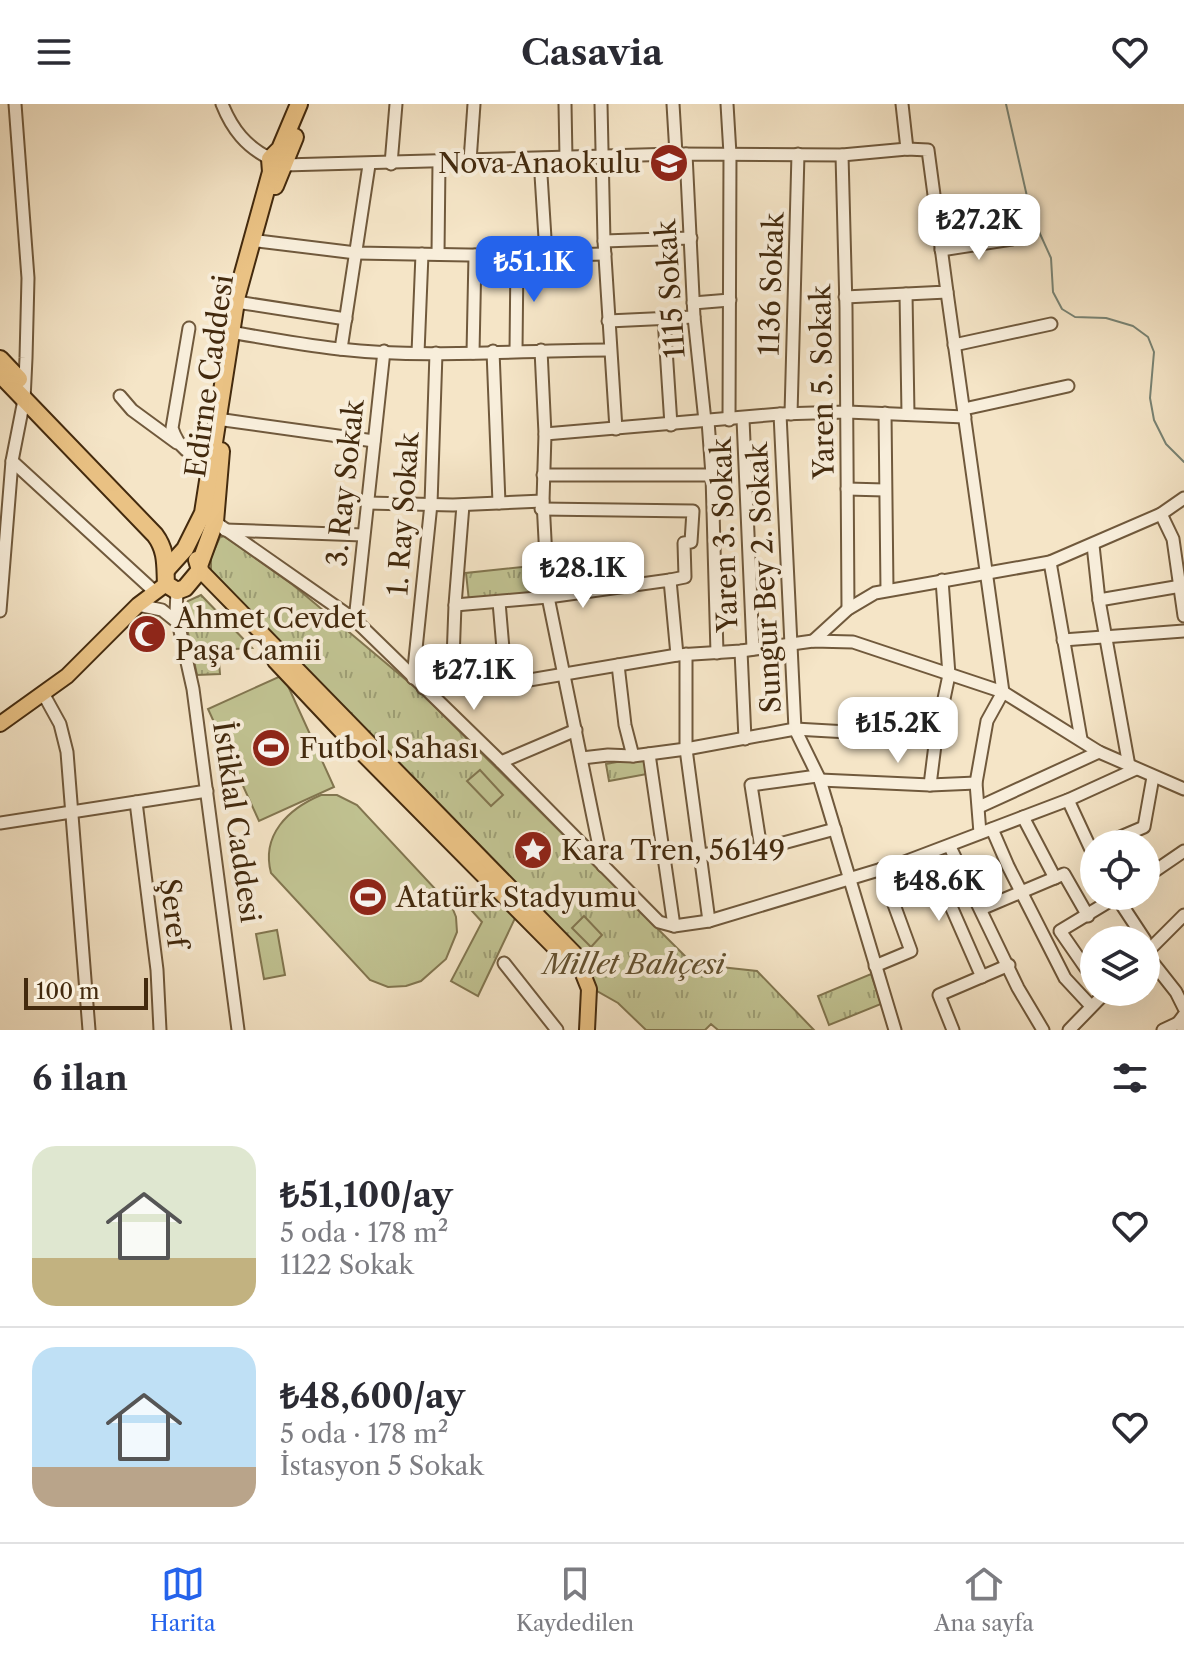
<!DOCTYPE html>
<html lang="tr">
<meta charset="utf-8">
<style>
body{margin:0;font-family:"Libre Caslon Text",serif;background:#f7f7f7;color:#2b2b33;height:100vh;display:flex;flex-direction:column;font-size:30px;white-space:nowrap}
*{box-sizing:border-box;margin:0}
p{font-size:26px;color:#7c7c81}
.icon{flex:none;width:44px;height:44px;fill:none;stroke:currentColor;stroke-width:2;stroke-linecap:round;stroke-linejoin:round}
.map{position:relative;height:926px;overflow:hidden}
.panel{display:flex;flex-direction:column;background:#fff;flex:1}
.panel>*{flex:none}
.fabs{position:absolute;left:1080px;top:726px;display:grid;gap:16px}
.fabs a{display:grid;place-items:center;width:80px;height:80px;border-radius:50%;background:#fff;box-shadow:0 8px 32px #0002;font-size:40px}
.scale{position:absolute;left:24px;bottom:20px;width:124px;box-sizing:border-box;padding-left:8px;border:4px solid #432a0e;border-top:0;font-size:22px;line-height:28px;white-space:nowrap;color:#432a0e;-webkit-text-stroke:6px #f8eedb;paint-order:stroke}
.price{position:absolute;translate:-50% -68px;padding:0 18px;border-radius:16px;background:#fff;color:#222;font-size:26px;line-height:52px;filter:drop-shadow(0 2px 4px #0008)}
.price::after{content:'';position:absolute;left:50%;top:48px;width:24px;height:18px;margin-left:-12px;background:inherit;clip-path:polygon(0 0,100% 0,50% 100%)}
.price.current{background:#2563eb;color:#fff}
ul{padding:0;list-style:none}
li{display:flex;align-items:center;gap:24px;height:200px;padding:0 32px}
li+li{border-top:2px solid #e1e1e2}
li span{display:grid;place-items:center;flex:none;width:224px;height:160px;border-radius:24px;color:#555}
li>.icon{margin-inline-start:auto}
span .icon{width:96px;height:96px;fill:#fffc;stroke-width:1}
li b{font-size:34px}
h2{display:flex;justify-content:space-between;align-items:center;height:96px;padding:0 32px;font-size:34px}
header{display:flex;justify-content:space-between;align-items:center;height:104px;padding:0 32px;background:#fff;font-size:36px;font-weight:700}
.dock{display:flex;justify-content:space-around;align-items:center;height:112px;border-top:2px solid #e1e1e2;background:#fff;font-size:22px;color:#7c7c81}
.dock a{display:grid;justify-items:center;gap:4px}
.dock .current{color:#2563eb}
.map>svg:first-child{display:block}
</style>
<header><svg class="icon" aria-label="menu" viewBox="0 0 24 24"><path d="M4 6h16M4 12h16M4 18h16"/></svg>Casavia<svg class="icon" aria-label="heart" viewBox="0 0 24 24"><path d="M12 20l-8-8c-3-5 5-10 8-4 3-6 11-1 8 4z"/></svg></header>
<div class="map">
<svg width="1184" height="926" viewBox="0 0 1184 926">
<defs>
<pattern id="park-tufts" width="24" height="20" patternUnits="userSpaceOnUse" patternTransform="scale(2)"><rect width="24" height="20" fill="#c1c392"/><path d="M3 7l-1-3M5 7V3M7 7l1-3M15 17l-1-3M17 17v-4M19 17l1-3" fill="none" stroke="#9e9f76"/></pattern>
</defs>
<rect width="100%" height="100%" fill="#f5e5c7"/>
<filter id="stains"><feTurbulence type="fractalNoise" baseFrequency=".0025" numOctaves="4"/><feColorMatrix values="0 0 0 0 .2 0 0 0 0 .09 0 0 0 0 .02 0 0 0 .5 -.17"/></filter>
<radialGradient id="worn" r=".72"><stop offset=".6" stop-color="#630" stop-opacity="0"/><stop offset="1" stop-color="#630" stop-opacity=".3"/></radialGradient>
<g fill="url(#park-tufts)" stroke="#827650" stroke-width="2">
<polygon points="224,432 293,481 418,586 693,860 757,867 814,926 718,926 711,920 705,926 646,926 618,899 597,887 591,869 576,845 211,467 211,453 220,433"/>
<polygon points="541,461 544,489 469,497 466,469"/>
<polygon points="201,491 252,544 218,546 220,570 197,571 183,505 188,497"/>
<polygon points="644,653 647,670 609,677 606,660"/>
<polygon points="493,782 518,808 478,892 451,877 482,818 472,807"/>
<polygon points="871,870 881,900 829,921 818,892"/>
</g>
<g fill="#c1c392" stroke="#827650" stroke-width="2">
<polygon points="283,571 334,683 259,717 208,605"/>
<polygon points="480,666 503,691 491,702 467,677"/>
<path d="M321,691H337L357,701L452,803L456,813L457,828L446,855L421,877L406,882L388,883L370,876L271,769C261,731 288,705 321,691Z"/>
<polygon points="584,812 602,831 591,843 572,824"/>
<polygon points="277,826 285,871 264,875 256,830"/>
</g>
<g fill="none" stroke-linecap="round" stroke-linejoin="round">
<polyline stroke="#788374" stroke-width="2" points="1006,0 1031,110 1051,154 1053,188 1062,205 1075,213 1106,214 1133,222 1148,233 1154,248 1150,294 1154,316 1166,340 1184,358"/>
<g stroke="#70593c" stroke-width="15">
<g id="minor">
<path d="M222,0C232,25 246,43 271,55"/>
<polyline points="565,0 566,54"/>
<polyline points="601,0 604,137 616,325"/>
<polyline points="673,0 676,50"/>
<polyline points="727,0 730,50 729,316"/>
<polyline points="902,0 907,45"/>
<polyline points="686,50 694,213 705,317"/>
<polyline points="842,51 846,204 848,505"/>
<polyline points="540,55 546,150"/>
<polyline points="470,57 474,0"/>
<polyline points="391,60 396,0"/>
<polyline points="284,61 676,50 842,51 907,45 928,46 947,188 845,193"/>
<polyline points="258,137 356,149 517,152 605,150"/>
<polyline points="604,137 691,134"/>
<polyline points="941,146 1012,135"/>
<polyline points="438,150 439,58"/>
<polyline points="947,188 1003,588 987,617 976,679 980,729"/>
<polyline points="906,190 908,310"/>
<polyline points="243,199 346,215"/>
<polyline points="693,199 730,196"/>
<polyline points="664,214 671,321"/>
<polyline points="608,217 694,213"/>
<path d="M189,224L172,324C179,345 189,350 209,358"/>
<path d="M236,229C270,235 305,241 339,245C429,255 520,246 610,246"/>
<polyline points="954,241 1051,220"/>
<polyline points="341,245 369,61"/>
<polyline points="541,246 545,330 543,397 548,493 603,762"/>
<polyline points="493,247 499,399"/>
<polyline points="516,247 517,152"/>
<polyline points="418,249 422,150"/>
<polyline points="473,249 475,151"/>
<polyline points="120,292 132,306 177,339"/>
<polyline points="964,305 1068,282"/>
<polyline points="885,309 887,486"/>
<polyline points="780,310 795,625 820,676 895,926"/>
<polyline points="791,310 798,50"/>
<polyline points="743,315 753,545"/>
<polyline points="224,316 374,337"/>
<polyline points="708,317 712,371 717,549"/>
<polyline points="545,330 780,310 847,308 965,313"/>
<polyline points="12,357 155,488"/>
<polyline points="543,371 712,371"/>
<polyline points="847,385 885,386"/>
<polyline points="367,399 453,401 543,397"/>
<polyline points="541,405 693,407 691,438 684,439 685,473 670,476"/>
<polyline points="1161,410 1173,435 1184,512"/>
<polyline points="215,418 355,516 501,658 659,818 674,822 709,817 902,759 1068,696 1136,665"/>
<polyline points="225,426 363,431"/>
<polyline points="1093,441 1099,496 1129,662"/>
<polyline points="1050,458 1081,635"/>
<polyline points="177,487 176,509 193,585 238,926"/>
<polyline points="1099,496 1181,482"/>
<polyline points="499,498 506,580"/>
<polyline points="138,501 162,506 177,518"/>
<polyline points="455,501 548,493 670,476 677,551"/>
<polyline points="0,507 12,357 24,296 26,254 28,174 15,0"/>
<polyline points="355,516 384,247"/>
<polyline points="1063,536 1184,527"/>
<polyline points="813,537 848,505 875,489 1050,458 1161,410 1184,394"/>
<polyline points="741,547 745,635"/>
<polyline points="686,550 686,645 709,817"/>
<polyline points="618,561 625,621 633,652"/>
<polyline points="413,574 431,400 436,249"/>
<polyline points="452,583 455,501 463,401"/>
<polyline points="423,584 506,580 677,551 741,547 813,537 853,538 1003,588 1099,648 1184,685"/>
<polyline points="44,591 60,620 67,648 89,926"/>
<polyline points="649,650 674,822"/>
<polyline points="582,654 608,651 633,652 686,645 795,625 936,633"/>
<polyline points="501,658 576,626"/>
<polyline points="820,676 930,681 976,679"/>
<polyline points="930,681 936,633 949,571 942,476"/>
<polyline points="1068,696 1094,752"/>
<polyline points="136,698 157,866 160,926"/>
<polyline points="979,703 1099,648"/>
<polyline points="1023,713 1055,774"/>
<polyline points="0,719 207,687"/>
<polyline points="992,725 1008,762 1065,874 1091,902"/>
<polyline points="1104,740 1144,723 1153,673"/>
<polyline points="950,743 1018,884 1043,926"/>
<polyline points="761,745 751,681 817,672"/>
<polyline points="928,750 982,873"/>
<polyline points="698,751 761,745 835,725"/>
<polyline points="1146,773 1184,747"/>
<polyline points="1116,792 1145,836"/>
<polyline points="981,805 1064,770 1088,812"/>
<polyline points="1146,849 1184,811"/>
<polyline points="1146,850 1176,888 1184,904"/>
<polyline points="504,859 557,926"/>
<polyline points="875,862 911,847 881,765"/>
<polyline points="1094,876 1060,827 1118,792"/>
<polyline points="1184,911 1178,919 1184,924"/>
<polyline points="953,926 939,891 1009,861"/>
<polyline points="1069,926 1106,888"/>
<polyline points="1163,926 1178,919"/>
</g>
</g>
<g stroke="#432a0e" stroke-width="18">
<g id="major">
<polyline points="200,466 575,850 589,885 587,926"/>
<polyline points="275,557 358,645 562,851"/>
<polyline points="0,620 67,572 138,501 166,480"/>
</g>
</g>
<g stroke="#432a0e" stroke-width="20">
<g id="highway">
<polyline points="275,82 295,33"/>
<polyline points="0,255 19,275"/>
<path d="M0,270L155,431C167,447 165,462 166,480L177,487L185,484L200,466L197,456"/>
<polyline points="199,462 215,418 221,347"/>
<polyline points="167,465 185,445 203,409 237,191 271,68 270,55 280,45 299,0"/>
</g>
</g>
<use href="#minor" stroke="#f8eedb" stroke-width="11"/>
<use href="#major" stroke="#eac284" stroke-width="14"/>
<use href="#highway" stroke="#eac284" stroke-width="16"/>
</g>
<defs>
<g id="school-disc" transform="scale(2)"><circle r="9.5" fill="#8f2418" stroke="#f8eedb"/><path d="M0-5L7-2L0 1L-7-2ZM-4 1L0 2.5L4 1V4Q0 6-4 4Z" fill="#fff"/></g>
<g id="mosque-disc" transform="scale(2)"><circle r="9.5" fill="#8f2418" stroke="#f8eedb"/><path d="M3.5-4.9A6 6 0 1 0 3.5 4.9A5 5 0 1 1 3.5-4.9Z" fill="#fff"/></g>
<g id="stadium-disc" transform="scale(2)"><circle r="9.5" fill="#8f2418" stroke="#f8eedb"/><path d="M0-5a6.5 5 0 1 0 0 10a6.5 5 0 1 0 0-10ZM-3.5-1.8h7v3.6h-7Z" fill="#fff"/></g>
<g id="sight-disc" transform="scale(2)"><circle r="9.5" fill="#8f2418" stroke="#f8eedb"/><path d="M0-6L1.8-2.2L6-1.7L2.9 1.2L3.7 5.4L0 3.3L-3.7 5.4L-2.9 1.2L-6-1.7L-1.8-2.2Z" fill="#fff"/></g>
</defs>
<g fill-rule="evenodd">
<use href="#school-disc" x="669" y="59"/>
<use href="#mosque-disc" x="147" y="530"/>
<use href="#stadium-disc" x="271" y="644"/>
<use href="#sight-disc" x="533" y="746"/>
<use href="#stadium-disc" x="368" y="793"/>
</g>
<g text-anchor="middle" stroke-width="8" stroke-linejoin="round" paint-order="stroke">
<g font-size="28" fill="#432a0e" stroke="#f8eedb" text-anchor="start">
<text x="641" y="69" text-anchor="end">Nova Anaokulu</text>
<text x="175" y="524">Ahmet Cevdet<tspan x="175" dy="32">Paşa Camii</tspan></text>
<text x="299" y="654">Futbol Sahası</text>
<text x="561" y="756">Kara Tren, 56149</text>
<text x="396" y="803">Atatürk Stadyumu</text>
</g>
<g font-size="28" fill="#432a0e" stroke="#f8eedb">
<text transform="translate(771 180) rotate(-88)" y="10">1136 Sokak</text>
<text transform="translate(670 185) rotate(-94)" y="10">1115 Sokak</text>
<text transform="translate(209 272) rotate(-82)" y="10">Edirne Caddesi</text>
<text transform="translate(822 278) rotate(-91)" y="10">Yaren 5. Sokak</text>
<text transform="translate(345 379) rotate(-84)" y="10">3. Ray Sokak</text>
<text transform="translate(403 410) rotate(-86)" y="10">1. Ray Sokak</text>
<text transform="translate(724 431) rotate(-92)" y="10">Yaren 3. Sokak</text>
<text transform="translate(764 474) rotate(-93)" y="10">Sungur Bey 2. Sokak</text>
<text transform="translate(237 718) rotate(82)" y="10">İstiklal Caddesi</text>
<text transform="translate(174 809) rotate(83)" y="10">Şeref</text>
</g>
<g font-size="28" font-style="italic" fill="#62502f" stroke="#f8eedb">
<text x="634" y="870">Millet Bahçesi</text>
</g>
</g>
<rect width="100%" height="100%" filter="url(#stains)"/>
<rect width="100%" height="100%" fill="url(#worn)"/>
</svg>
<div class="fabs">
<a><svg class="icon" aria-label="locate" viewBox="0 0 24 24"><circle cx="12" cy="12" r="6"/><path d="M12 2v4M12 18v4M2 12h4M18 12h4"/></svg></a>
<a><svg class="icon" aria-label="layers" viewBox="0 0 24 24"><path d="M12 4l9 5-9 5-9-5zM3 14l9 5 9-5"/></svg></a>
</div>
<div class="scale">100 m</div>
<b class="price" style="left:979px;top:158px">₺27.2K</b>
<b class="price current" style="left:534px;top:200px">₺51.1K</b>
<b class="price" style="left:583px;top:506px">₺28.1K</b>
<b class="price" style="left:474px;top:608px">₺27.1K</b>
<b class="price" style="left:898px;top:661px">₺15.2K</b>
<b class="price" style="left:939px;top:819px">₺48.6K</b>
</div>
<section class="panel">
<h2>6 ilan<svg class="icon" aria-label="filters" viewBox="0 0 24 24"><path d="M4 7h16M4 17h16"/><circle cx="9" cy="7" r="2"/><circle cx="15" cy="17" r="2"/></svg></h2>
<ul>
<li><span style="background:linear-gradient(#dfe7d0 70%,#c2b280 0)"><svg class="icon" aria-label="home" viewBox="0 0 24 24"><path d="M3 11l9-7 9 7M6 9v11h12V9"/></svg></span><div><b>₺51,100/ay</b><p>5 oda · 178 m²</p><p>1122 Sokak</p></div><svg class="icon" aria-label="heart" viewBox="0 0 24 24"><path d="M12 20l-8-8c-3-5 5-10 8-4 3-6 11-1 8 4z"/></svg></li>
<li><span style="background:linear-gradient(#bfe0f5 75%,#b9a48a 0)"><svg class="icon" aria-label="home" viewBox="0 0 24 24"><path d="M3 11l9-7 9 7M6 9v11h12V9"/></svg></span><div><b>₺48,600/ay</b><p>5 oda · 178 m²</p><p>İstasyon 5 Sokak</p></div><svg class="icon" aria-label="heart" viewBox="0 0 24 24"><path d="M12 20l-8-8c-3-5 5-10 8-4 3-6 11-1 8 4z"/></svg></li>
</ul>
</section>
<nav class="dock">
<a class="current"><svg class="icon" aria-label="map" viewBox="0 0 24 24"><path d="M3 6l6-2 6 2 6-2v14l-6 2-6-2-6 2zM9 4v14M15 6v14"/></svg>Harita</a>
<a><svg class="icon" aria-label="saved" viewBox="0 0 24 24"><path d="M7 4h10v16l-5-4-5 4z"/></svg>Kaydedilen</a>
<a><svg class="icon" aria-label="home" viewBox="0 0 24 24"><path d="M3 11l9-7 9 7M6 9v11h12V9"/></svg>Ana sayfa</a>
</nav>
